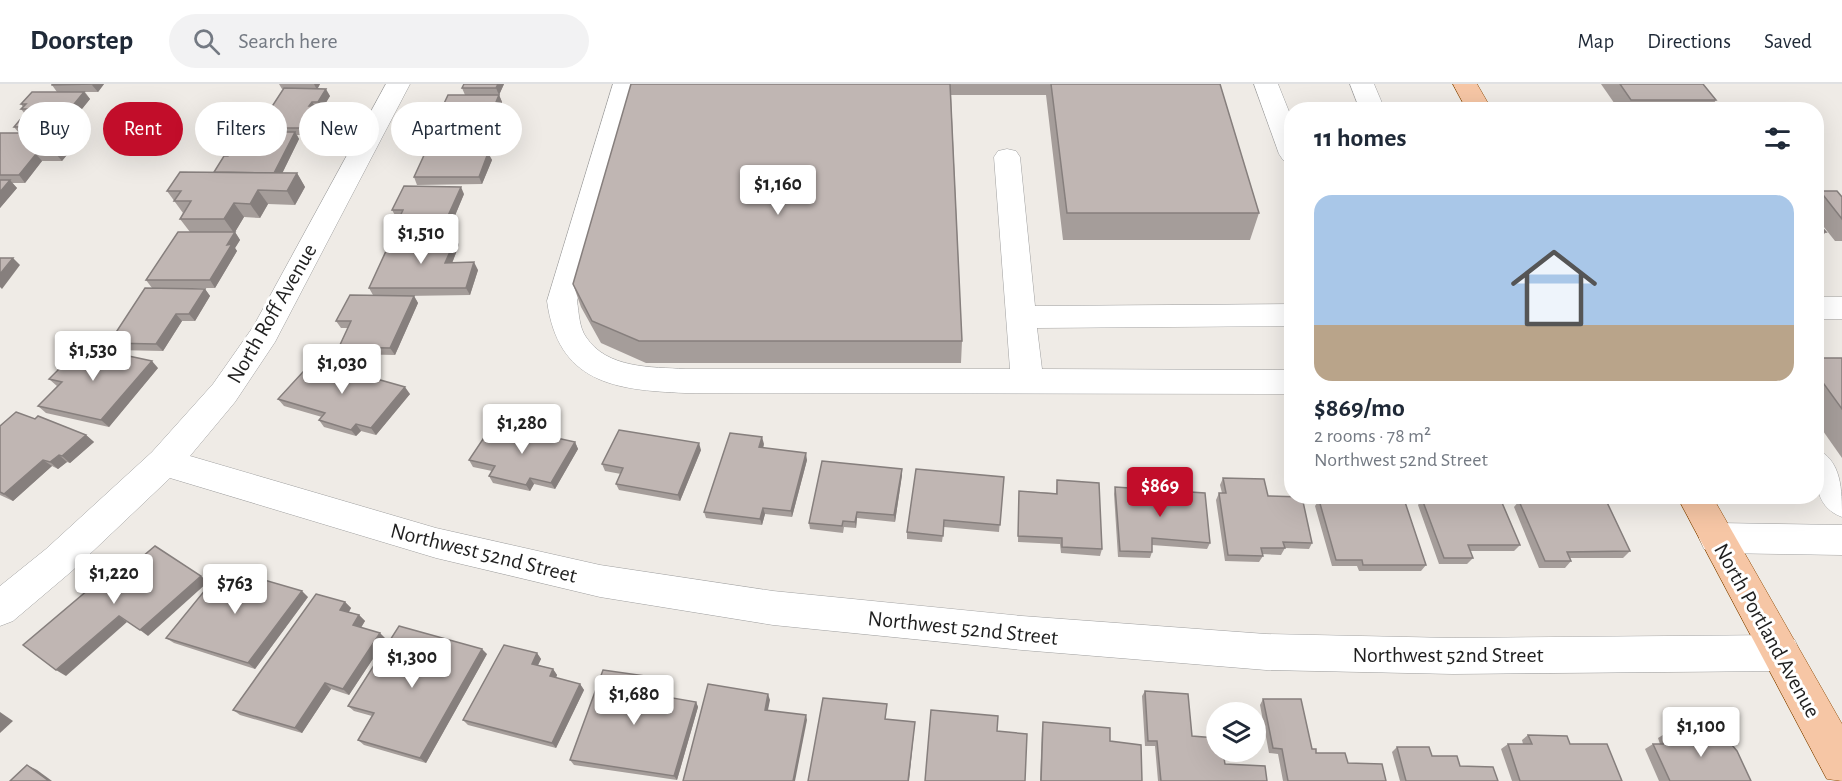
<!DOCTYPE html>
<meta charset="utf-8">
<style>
body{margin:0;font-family:"Alegreya Sans",sans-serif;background:#f2f2f3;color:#1f2937;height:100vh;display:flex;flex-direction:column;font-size:22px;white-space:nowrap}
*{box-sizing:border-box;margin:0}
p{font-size:20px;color:#747a83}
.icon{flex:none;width:33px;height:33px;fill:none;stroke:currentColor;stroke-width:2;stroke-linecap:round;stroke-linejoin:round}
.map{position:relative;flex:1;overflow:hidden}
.sheet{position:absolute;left:1284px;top:18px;width:540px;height:402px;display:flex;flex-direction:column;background:#fff;border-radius:24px;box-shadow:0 6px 24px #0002}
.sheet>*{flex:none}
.guide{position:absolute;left:18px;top:18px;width:570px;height:54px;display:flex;gap:12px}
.buttons{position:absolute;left:1206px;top:618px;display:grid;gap:12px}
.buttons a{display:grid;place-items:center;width:60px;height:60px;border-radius:50%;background:#fff;box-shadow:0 6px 24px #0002;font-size:30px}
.price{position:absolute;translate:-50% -51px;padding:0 14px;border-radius:6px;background:#fff;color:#222;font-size:20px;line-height:39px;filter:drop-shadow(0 2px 3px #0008)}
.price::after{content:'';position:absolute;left:50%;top:36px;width:18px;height:14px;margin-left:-9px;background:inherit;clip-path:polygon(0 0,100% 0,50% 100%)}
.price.active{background:#c20d2a;color:#fff}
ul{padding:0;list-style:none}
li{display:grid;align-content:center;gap:12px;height:318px;padding:0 30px}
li+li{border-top:2px solid #e0e1e3}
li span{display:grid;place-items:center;height:186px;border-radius:18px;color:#555}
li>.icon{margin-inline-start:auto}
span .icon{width:108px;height:108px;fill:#fffc;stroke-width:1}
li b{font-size:26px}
h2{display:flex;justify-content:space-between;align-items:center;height:72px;padding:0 30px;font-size:26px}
.tag{padding:0 21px;border-radius:27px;background:#fff;box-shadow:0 6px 24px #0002;font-size:21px;line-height:54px}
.tag.active{background:#c20d2a;color:#fff}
header{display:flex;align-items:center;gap:36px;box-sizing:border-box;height:84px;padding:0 30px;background:#fff;border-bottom:2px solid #e0e1e3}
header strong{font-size:28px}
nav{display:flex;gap:33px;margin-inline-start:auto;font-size:21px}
.search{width:420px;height:54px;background:#f2f2f3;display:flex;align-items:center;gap:15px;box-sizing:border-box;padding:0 21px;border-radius:33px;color:#747a83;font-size:22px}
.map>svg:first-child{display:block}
</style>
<header>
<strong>Doorstep</strong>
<div class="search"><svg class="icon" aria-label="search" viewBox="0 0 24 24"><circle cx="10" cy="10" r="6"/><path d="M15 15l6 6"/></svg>Search here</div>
<nav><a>Map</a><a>Directions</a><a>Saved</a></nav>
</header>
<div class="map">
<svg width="1842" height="697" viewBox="0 0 1842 697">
<rect width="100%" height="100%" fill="#efebe6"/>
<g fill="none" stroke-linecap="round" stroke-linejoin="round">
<g stroke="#a0a0a0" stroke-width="1">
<g id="minor">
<polygon points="386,0 410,0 275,258 235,318 190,372 436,444 600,481 773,507 1022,532 1266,550 1453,554 1781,551 1795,556 1800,569 1795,582 1781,587 1453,590 1266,586 1022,566 773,541 600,513 436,474 170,394 72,487 13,537 0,542 0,502 46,465 152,368 213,300 253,243"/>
<path d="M613,0H637L577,217C579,229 579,243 586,253C607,285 652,283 685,285H1010L994,73L998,67L1007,65L1016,67L1020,73L1035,222L1292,220V242L1037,244L1042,285L1292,286V310L685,309C614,306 558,299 547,217Z"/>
<polygon points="1254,0 1278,0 1292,35 1292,78 1283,76 1279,70"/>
<polygon points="1350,0 1374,0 1385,26 1360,26"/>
<rect x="1816" y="213" width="26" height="22"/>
<path d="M1816,365C1842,376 1842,406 1842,433C1812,422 1816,392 1816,365Z"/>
<polygon points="1717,439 1842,441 1842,471 1717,469 1704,465 1699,454 1704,443"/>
</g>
</g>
<g stroke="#914e09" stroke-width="1">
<g id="major">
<polygon points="1453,0 1477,0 1492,26 1467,26"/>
<polygon points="1677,412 1712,412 1842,640 1842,697 1827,695"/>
</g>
</g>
<use href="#minor" fill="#fff" fill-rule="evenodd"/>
<use href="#major" fill="#f6c6a5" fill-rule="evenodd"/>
</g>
<g fill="#a59d9a">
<polygon points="52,0 104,0 98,8 85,8 90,15 62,49 79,56 62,77 42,77 25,99 12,99 17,104 0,124 0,49 19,49 14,43 25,30 21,25 23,23 21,20 57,8 52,1"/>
<polygon points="279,0 320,0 317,5 330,12 322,25 317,25 320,29 306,51 297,51 299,55 282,89 297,89 305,103 295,121 268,120 260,134 244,133 235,148 240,156 235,164 237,167 215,204 152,204 146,196 190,148 180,135 183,129 167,107 214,88 228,72 261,48 258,44 284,5 282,5"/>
<polygon points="504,0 499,11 502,18 487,54 448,54 445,46 446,42 441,26 465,11 462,4"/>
<polygon points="631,0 1220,0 1259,129 1250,156 1063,156 1046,11 951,11 962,257 961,279 646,279 601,259 581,223 573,200"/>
<polygon points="1601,0 1703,0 1716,16 1709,26 1619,26"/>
<polygon points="473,55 476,63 474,69 488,69 492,76 482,100 417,101 414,93"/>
<polygon points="1820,107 1842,113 1842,157 1835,157 1816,133 1816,110"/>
<polygon points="464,110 446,153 398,153 394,145 400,133 396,133 392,126"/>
<polygon points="1816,137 1826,148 1819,156 1816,156"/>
<polygon points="456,154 459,161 452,179 478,186 470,211 405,212 414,212 418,219 395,271 344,270 339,263 348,244 341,244 336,237 373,211 369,204"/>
<polygon points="205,205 210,212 195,237 182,237 163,267 115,266 109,259"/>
<polygon points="1816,274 1842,274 1842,374 1816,337"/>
<polygon points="158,284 109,343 46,329 38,322 57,302 49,295"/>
<polygon points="410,310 376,351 361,347 356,352 324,343 319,336 322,333 284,322 278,315"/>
<polygon points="35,335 86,351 94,358 70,379 67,378 58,385 52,382 13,417 0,411 0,342"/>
<polygon points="575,358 578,365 555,405 534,400 530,407 493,399 489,392 492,387 473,383 469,376"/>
<polygon points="764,360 763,364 807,376 792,433 765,430 762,441 706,434 704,428"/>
<polygon points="701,366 680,417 619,406 616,400 621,390 605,387 602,380"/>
<polygon points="902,385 902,391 895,438 857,434 856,444 844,443 843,449 810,445 809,439"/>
<polygon points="1004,393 999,448 944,443 942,458 907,455 907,448"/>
<polygon points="1223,394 1268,412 1312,459 1309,465 1285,464 1281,471 1262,470 1263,472 1259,478 1225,477 1216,416 1219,409 1222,409 1220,401"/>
<polygon points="1057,396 1102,465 1100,472 1061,469 1060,460 1018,458 1019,407 1056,409"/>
<polygon points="1115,403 1210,459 1207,465 1152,461 1152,468 1150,474 1118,473 1114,410"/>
<polygon points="1369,412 1403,412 1426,481 1421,487 1359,487 1357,482 1332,482 1315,422 1319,416 1367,416"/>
<polygon points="1551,412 1604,412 1630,467 1623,474 1570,474 1571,477 1565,484 1539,484 1514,423 1519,417 1548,417"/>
<polygon points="1422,415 1520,461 1514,467 1470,467 1473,474 1467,480 1439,480 1418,421"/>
<polygon points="308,513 255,585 174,559 166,554"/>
<polygon points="345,518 351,524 349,528 359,531 365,537 361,543 386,555 349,611 331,605 302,649 240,631 233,626"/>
<polygon points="537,569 541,575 538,581 553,585 557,591 556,594 580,600 584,606 556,664 468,641 463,636"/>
<polygon points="487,570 426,679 364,661 358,656 372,632 354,627 348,622"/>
<polygon points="663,599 659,612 696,618 698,623 677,696 574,681 570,676"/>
<polygon points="1145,607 1192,652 1225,680 1267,697 1158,697 1155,662 1145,662 1142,612"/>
<polygon points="1263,615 1316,669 1348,679 1386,697 1283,697 1278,670 1269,669 1260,621"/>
<polygon points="1043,638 1110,657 1142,697 1040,697 1042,643"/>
<polygon points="1666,649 1751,697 1659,697 1645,665 1653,660 1660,660 1658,654"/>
<polygon points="1528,651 1570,660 1622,697 1512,697 1501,665 1508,660 1523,660 1522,656"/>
<polygon points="1397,663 1432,672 1498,697 1400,697 1392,668"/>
</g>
<g fill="#867f7d">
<polygon points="93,0 104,0 98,8 92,1"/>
<polygon points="314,0 320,0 317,6"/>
<polygon points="498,0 504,0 499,11 496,4"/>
<polygon points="326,5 330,12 322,25 318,18"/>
<polygon points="84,8 90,15 62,50 56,42"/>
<polygon points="499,11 502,18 487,54 484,46"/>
<polygon points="312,18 320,29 306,51 302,44 309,22"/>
<polygon points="295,48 299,55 279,96 274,89"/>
<polygon points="73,49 79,56 62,77 56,70"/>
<polygon points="473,55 476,63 471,76 467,69"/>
<polygon points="488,69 492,76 482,100 479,93"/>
<polygon points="36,70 42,77 25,99 19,91"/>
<polygon points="297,89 305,103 295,121 287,107"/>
<polygon points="10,96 17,104 0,124 0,108"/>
<polygon points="461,103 464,110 446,153 442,145"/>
<polygon points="258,106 268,120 260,134 250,120"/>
<polygon points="234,119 244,133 235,148 240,156 235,164 237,167 215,204 210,196 227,161 234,149 224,135"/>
<polygon points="456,154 459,161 449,187 445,179"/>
<polygon points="13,174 20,181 2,205 0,203 0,190"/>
<polygon points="474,178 478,186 470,211 466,204"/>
<polygon points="205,205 210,212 195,237 189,230"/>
<polygon points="414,212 418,219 395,271 390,264"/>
<polygon points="176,230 182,237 163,267 156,260"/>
<polygon points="152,277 158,284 109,343 101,336"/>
<polygon points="405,303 410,310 376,351 371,344"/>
<polygon points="356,340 361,347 356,352 351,346"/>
<polygon points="86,351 94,358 70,379 62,372"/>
<polygon points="762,353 764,360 761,370 759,363"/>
<polygon points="575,358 578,365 555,405 551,399"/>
<polygon points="699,359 701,366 680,417 678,411"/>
<polygon points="806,369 807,376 792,433 791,427"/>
<polygon points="59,371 67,378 58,385 50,378"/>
<polygon points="43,376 52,382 13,417 4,410"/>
<polygon points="902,385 902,391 895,438 894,431"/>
<polygon points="530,394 534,400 530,407 526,401"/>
<polygon points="763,424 765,430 762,441 760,435"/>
<polygon points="857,428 857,434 856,444 855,438"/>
<polygon points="201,492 208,498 148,552 140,546"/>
<polygon points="302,507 308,513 255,585 248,579"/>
<polygon points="345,518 351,524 346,532 340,526"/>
<polygon points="359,531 365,537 359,547 353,541"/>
<polygon points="119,532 127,538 66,592 56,586"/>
<polygon points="380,549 386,555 349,611 343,605"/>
<polygon points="482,565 487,570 426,679 420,674"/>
<polygon points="537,569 541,575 536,585 532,580"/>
<polygon points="553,585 557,591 554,598 550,592"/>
<polygon points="660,594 663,599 658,616 655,611"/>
<polygon points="325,599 331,605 302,649 295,644"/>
<polygon points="580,600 584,606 556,664 552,659"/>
<polygon points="768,610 770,616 767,631 765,626"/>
<polygon points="696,618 698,623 677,696 674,692"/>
<polygon points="0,628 13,637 0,649"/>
<polygon points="806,631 807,636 795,697 793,697"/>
<polygon points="915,638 909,697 908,697"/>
<polygon points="27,681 37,686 52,697 49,697"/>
</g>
<g fill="#c0b6b3" stroke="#867f7d" stroke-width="1.5">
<polygon points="52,0 93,0 52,1"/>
<polygon points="464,0 498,0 496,4 462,4"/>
<polygon points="631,0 950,0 962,257 639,257 592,237 573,200"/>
<polygon points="1051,0 1220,0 1259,129 1067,129"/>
<polygon points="1620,0 1703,0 1716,16 1631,16"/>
<polygon points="284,4 326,5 318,18 312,18 309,22 315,22 302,44 258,44"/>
<polygon points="32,8 84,8 56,42 14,43 29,25 21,25 26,20 21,20"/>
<polygon points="448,11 499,11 484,46 445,46 450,34 443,34 447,26 441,26"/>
<polygon points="243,48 295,48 274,89 214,88 224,72 228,72"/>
<polygon points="0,49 73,49 56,70 36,70 19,91 0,91"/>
<polygon points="473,55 467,69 488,69 479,93 414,93 431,56"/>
<polygon points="180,88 297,89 287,107 258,106 250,120 234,119 224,135 180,135 191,117 174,117 181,107 167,107"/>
<polygon points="0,96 10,96 0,108"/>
<polygon points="404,102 461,103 442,145 394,145 403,126 392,126"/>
<polygon points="1820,107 1837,107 1842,113 1842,135"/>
<polygon points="1816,137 1826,148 1816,148"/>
<polygon points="178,148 235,148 227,161 232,160 210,196 146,196"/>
<polygon points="392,154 456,154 445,179 474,178 466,204 369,204"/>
<polygon points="0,174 13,174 0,190"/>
<polygon points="145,204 205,205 189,230 176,230 156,260 109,259"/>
<polygon points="350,211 414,212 390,264 339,263 351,237 336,237"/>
<polygon points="82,262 152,277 101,336 38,322 62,298 49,295"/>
<polygon points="1816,274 1842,274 1842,325 1816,289"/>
<polygon points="313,277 405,303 371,344 356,340 351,346 319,336 325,329 278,315"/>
<polygon points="16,328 35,335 38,332 86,351 62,372 59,371 50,378 43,376 4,410 0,408 0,342"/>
<polygon points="493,340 575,358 551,399 530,394 526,401 489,392 495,382 469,376"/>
<polygon points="619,346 699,359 678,411 616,400 623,384 602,380"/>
<polygon points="730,349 762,353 759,363 806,369 791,427 763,424 760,435 704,428"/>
<polygon points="822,377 902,385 894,431 857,428 855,438 843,437 842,442 809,439"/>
<polygon points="916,385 1004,393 1000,441 944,436 943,452 907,448"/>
<polygon points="1223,394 1264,395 1268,412 1302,413 1312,459 1283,458 1285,464 1261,464 1263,472 1228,471 1219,409 1226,409"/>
<polygon points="1057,396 1099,399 1102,465 1062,463 1062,454 1018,452 1019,407 1057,410"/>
<polygon points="1115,403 1205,409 1210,459 1152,454 1152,468 1120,467"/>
<polygon points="1370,412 1403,412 1426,481 1363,481 1362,476 1336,476 1319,416 1371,416"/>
<polygon points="1555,412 1604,412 1630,467 1567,468 1571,477 1545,477 1519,417 1557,417"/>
<polygon points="1500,414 1520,461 1468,461 1473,474 1444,474 1422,415"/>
<polygon points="155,462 201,492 140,546 119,532 56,586 23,561 127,473 135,479"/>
<polygon points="223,484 302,507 248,579 166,554"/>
<polygon points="316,510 345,518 340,526 359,531 353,541 380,549 343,605 325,599 295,644 233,626"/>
<polygon points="399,542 482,565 420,674 358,656 374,629 348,622"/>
<polygon points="504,561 537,569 532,580 553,585 550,592 580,600 552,659 463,636"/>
<polygon points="603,586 660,594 655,611 696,618 674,692 570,676"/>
<polygon points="708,600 768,610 765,626 806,631 793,697 683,697"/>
<polygon points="1145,607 1188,610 1192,652 1216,654 1216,668 1223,668 1225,680 1265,682 1267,697 1161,697 1157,657 1148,657"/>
<polygon points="823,614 887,620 885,635 915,638 908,697 808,697"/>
<polygon points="1263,615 1301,615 1312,665 1316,665 1316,669 1345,669 1348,679 1382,680 1386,697 1288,697 1282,665 1273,664"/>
<polygon points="931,626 998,632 997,647 1027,650 1025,697 925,697"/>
<polygon points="1043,638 1110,644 1110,657 1141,661 1142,697 1041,697"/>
<polygon points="1721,648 1737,667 1751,697 1670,697 1653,660 1670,660 1666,649"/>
<polygon points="1528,651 1567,652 1570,660 1607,660 1622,697 1520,697 1508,660 1532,660"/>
<polygon points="1397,663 1429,663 1432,672 1457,672 1460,682 1493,683 1498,697 1406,697"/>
<polygon points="27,681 49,697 10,697"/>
</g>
<g text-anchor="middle" stroke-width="6" stroke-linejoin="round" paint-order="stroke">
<g font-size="22" fill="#1f1f1f" stroke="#fff">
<text transform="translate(271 229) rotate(-60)" y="8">North Roff Avenue</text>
<text transform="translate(484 468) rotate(14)" y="8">Northwest 52nd Street</text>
<text transform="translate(963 543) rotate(6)" y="8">Northwest 52nd Street</text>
<text transform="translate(1768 546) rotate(61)" y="8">North Portland Avenue</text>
<text x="1448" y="578">Northwest 52nd Street</text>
</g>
</g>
</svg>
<div class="buttons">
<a><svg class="icon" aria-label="layers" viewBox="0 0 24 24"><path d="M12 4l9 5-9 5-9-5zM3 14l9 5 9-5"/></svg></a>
</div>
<b class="price" style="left:778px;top:132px">$1,160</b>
<b class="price" style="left:421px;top:181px">$1,510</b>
<b class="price" style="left:93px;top:298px">$1,530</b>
<b class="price" style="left:342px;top:311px">$1,030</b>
<b class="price" style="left:522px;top:371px">$1,280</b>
<b class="price active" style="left:1160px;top:434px">$869</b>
<b class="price" style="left:114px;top:521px">$1,220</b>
<b class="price" style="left:235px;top:531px">$763</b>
<b class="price" style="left:412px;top:605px">$1,300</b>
<b class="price" style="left:634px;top:642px">$1,680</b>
<b class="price" style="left:1701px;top:674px">$1,100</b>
<div class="guide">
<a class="tag">Buy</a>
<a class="tag active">Rent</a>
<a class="tag">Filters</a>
<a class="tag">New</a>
<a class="tag">Apartment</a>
</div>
<section class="sheet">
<h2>11 homes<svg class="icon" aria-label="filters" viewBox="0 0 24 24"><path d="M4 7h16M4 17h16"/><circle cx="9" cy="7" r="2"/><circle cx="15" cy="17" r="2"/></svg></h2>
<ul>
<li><span style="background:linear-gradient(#a9c7e8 70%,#b9a48a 0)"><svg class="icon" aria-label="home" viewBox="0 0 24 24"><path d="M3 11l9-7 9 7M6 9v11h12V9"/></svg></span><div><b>$869/mo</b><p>2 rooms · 78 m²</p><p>Northwest 52nd Street</p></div></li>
</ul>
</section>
</div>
